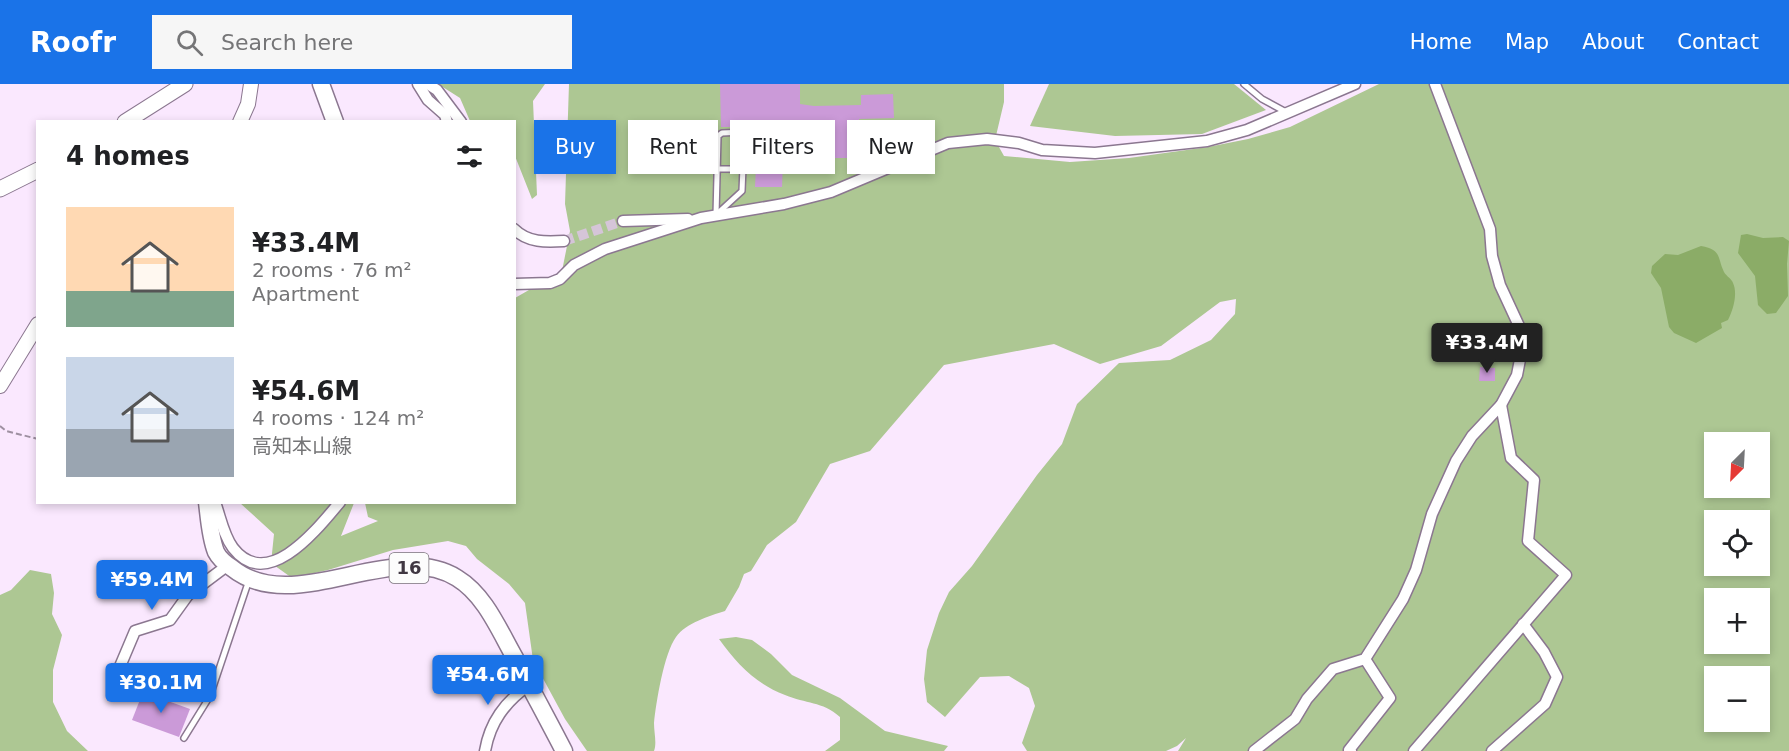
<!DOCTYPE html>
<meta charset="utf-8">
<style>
body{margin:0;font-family:"DejaVu Sans","Noto Sans JP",sans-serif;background:#f6f6f6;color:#202124;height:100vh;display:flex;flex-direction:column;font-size:22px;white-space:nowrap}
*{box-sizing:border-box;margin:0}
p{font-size:20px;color:#757577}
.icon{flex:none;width:33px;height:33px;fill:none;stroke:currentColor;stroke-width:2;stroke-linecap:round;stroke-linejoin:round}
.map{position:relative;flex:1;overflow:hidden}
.drawer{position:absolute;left:36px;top:36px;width:480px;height:384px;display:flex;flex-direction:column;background:#fff;border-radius:0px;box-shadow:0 3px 9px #0003}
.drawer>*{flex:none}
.hud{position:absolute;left:534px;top:36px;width:570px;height:54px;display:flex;gap:12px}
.needle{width:39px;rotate:204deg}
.buttons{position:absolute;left:1704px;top:348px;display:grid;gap:12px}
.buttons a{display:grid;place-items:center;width:66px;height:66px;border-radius:0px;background:#fff;box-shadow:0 3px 9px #0003;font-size:30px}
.price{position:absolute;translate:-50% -51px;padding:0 14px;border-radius:6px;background:#1a73e8;color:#fff;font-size:20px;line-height:39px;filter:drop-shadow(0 2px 3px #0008)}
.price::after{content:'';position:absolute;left:50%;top:36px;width:18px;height:14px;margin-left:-9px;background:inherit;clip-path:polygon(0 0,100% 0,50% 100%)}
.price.on{background:#222;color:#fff}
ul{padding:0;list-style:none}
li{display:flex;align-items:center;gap:18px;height:150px;padding:0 30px}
li span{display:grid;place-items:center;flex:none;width:168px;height:120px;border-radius:0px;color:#555}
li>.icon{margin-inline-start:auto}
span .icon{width:72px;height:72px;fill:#fffc;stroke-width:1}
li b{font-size:26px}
h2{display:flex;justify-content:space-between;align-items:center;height:72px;padding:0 30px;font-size:26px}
.pill{padding:0 21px;border-radius:0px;background:#fff;box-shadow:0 3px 9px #0003;font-size:21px;line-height:54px}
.pill.on{background:#1a73e8;color:#fff}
header{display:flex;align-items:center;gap:36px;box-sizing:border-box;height:84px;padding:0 30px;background:#1a73e8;color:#fff}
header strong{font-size:28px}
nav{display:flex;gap:33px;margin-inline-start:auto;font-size:21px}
.search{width:420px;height:54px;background:#f6f6f6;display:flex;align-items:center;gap:15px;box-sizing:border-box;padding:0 21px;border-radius:0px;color:#757577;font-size:22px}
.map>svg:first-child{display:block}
</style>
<header>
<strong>Roofr</strong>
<div class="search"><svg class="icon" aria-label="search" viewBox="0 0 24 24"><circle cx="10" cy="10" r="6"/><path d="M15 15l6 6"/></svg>Search here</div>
<nav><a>Home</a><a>Map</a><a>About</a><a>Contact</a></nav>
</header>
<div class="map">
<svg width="1789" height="667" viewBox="0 0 1789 667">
<rect width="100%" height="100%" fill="#fae8fe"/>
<g fill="#adc793" fill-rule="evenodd">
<polygon points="438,0 545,0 533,17 537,111 532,115 515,72 514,38 470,37 460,14"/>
<path d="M569,0H1004V18L995,56L1004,72L1070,78L1129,74L1208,63L1248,55L1290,43L1379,0H1789V667H1178L1186,654L1177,662L1166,667H1027L1022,659L1035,622L1029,604L1009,592L980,593L945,633L927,618L924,595L927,566L939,529L949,508L972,482L1037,391L1062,360L1077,320L1119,279L1170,276L1211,256L1235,230L1236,215L1220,218L1161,262L1100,280L1054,260L944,281L870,367L830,380L796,438L767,461L751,487L744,490L739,503L725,527C709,532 686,539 676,553C664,569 656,619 654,639C654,649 657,659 654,667H587L565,635L533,576L525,519L509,500L477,475L466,462L448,457L393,466L328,486L292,494L271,479L274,450L240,419H354L341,452L378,437L368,433L365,419L514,418L515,214L562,187L570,147L565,120ZM1714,358H1760V404H1714ZM1714,436H1760V482H1714ZM1714,514H1760V560H1714ZM1714,592H1760V638H1714Z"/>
<polygon points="1049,0 1234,0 1266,26 1202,50 1115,52 1030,42"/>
<polygon points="30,486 51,490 54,509 52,530 62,551 53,586 53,618 67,647 88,667 0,667 0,511 11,506"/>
<path d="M736,553L752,556L771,570L792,591L840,614L885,647L948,662L944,667H825L840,656V633C822,617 806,620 785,611C756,600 737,580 719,555Z"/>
</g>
<g fill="#8bac67">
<polygon points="1747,150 1763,154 1783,153 1789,157 1787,180 1788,212 1776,229 1767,230 1758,221 1755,192 1738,169 1741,151"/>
<path d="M1701,162C1722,166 1717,173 1724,188C1726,192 1732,195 1733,199C1738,210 1733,226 1728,236L1721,239L1722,244L1696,259L1674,249L1669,243L1661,204L1651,189L1652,182L1665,170L1678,171Z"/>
</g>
<g fill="#cb9ad8">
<polygon points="720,0 800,0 800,20 814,22 861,21 861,11 893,10 894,34 859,35 860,53 850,53 850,74 810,74 810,78 783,77 782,103 755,103 756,82 748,82 744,78 735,80 734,77 730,75 730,54 746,54 750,48 745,43 721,43"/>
<polygon points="1480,283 1495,284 1495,297 1479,297"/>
<polygon points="143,608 190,625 179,653 132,636"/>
</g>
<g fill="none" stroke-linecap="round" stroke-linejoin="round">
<polyline stroke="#d5c5d8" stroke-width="10" stroke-dasharray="10 5" stroke-linecap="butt" points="564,157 623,137"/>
<g stroke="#8b7790" stroke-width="8">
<g id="service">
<polyline points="1244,0 1262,15 1286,28"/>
<polyline points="718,85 743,85"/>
<polyline points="718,129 742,107 743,83"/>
<polyline points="716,131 718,52 722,49 744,48 745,49"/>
<polyline points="184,654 210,612 249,496"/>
</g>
</g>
<g stroke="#8b7790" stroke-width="13">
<g id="minor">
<polyline points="418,0 428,16 445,31 447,38"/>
<polyline points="428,0 437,6 461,38"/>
<polyline points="623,137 688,135"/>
<path d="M514,145C528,159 546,158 564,157"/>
<polyline points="514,200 550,199 560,195 574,181 605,165 701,134 784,120 831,108 948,59 987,55 1019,59 1042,66 1095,69 1207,57 1247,46 1355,0"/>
<path d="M210,418L216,421C221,436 224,452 233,464C268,509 318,444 340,418"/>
<polyline points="113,599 135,547 170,536 188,511 228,481"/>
<path d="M485,667C490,638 505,618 529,601"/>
<polyline points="1254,667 1295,635 1307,615 1333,585 1365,575 1403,515 1416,486 1432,430 1456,377 1472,352 1501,321 1517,291 1523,260 1519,242 1500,201 1492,172 1490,145 1435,0"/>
<polyline points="1351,667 1349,666 1390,614 1365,575"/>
<polyline points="1414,667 1566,491 1528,457 1534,396 1511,374 1501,321"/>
<polyline points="1492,667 1545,620 1557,593 1544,568 1523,540"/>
</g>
</g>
<g stroke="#8b7790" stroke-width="16">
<g id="tertiary">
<polyline points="240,38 248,20 251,0"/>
<polyline points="0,302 38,240"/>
</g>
</g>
<g stroke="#8b7790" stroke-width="17">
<g id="secondary">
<polyline points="125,38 185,0"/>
<polyline points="0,105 38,86"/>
</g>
</g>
<g stroke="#8b7790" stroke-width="19">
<g id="primary">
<polyline points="321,0 335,38"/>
<path d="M207,418C209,434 210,453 216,468C219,474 226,480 232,484C294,534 392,454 457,494C485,511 499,546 515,574C531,605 548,636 564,667"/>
</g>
</g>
<polyline stroke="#9e90a1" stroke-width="2" stroke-dasharray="6 3" stroke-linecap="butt" points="0,342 6,347 38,355"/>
<use href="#service" stroke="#fff" stroke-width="5"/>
<use href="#minor" stroke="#fff" stroke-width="10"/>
<use href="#tertiary" stroke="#fff" stroke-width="14"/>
<use href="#secondary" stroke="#fff" stroke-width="15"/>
<use href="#primary" stroke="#fff" stroke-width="16"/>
</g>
<g text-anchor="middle" stroke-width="6" stroke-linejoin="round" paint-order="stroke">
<rect fill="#fcfcfc" stroke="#78727a" stroke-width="1.5" x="389.5" y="469" width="39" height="30" rx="4.5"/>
<g font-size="18" font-weight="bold" fill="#403742">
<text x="409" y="490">16</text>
</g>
</g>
</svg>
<div class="buttons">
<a><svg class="needle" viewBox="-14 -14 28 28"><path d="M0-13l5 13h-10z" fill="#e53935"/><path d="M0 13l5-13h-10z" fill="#757577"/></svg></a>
<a><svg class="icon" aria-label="locate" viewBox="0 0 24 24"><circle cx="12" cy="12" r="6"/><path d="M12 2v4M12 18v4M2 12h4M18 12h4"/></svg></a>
<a>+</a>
<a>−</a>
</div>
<b class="price on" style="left:1487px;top:290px">¥33.4M</b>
<b class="price" style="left:152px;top:527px">¥59.4M</b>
<b class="price" style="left:488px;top:622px">¥54.6M</b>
<b class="price" style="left:161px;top:630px">¥30.1M</b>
<div class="hud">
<a class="pill on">Buy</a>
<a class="pill">Rent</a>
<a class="pill">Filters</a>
<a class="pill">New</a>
</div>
<section class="drawer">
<h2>4 homes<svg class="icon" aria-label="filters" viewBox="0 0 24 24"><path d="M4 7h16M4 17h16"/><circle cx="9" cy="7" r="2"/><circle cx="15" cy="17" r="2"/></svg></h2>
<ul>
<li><span style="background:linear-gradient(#ffd9b3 70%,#7fa58c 0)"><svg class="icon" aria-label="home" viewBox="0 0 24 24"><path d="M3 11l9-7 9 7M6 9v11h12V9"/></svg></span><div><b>¥33.4M</b><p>2 rooms · 76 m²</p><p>Apartment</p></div></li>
<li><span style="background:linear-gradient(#c9d6e8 60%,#9aa5b1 0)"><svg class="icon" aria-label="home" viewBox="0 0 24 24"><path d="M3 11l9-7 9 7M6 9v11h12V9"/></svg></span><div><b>¥54.6M</b><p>4 rooms · 124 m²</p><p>高知本山線</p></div></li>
</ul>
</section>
</div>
